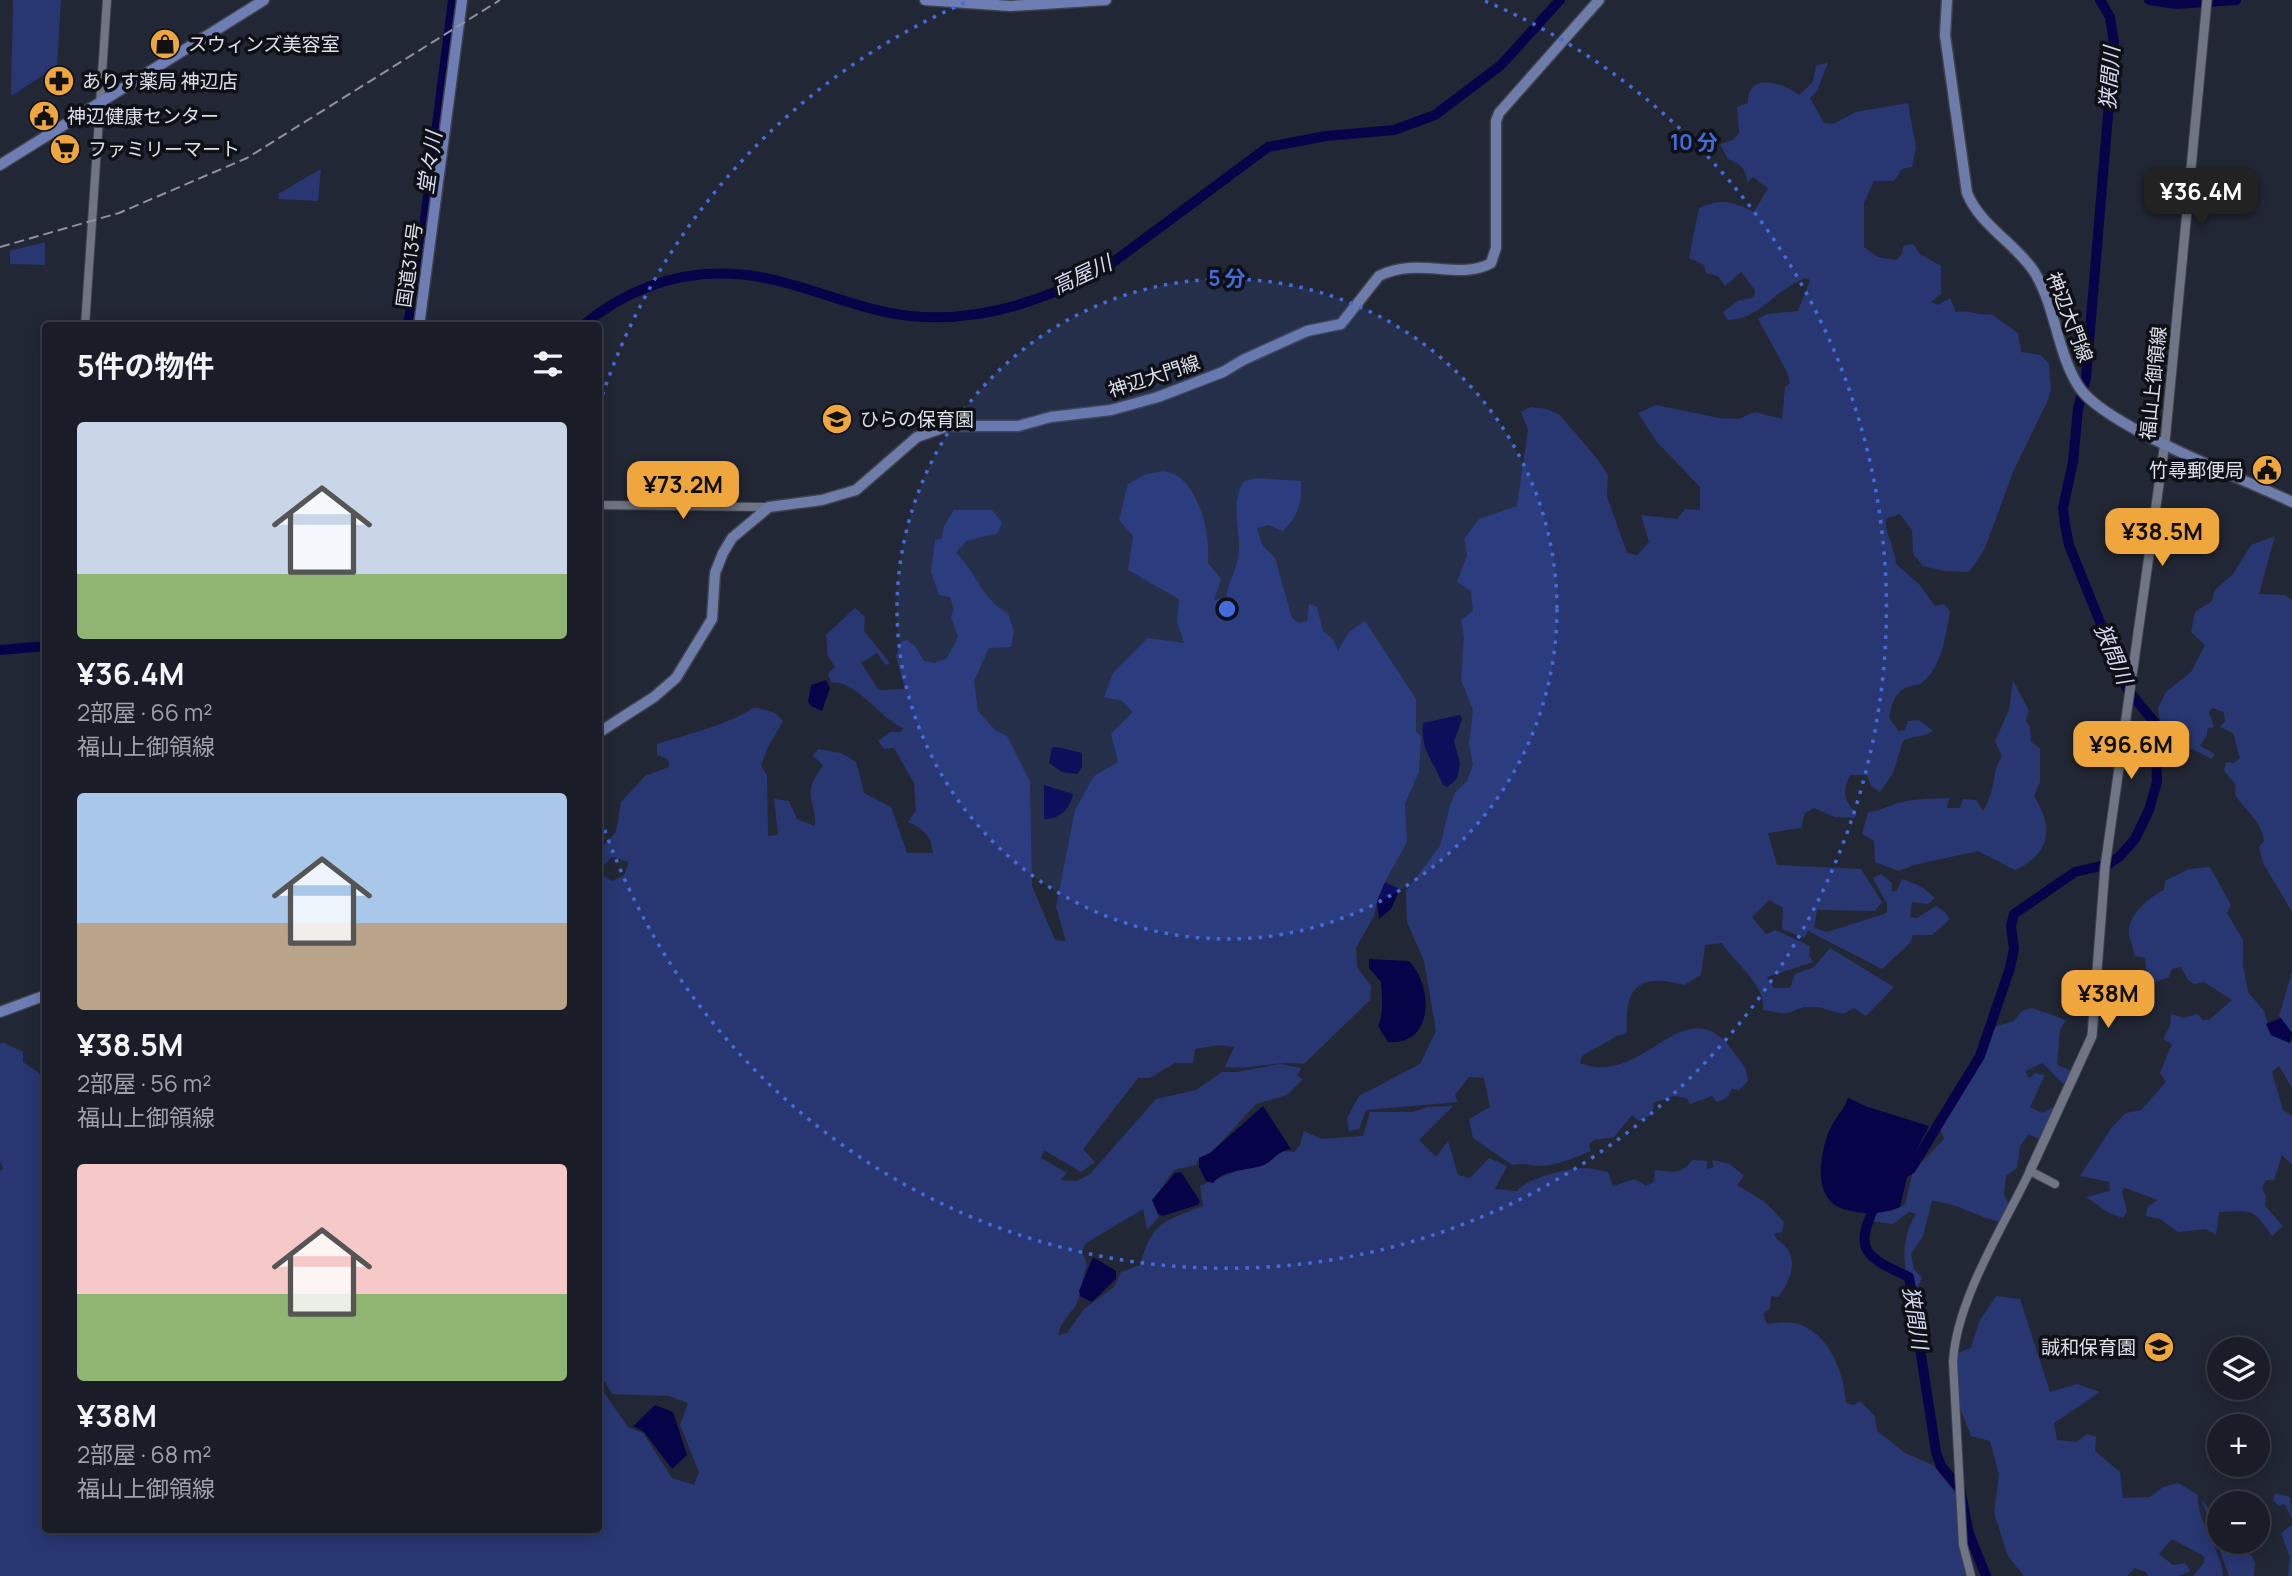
<!DOCTYPE html>
<html lang="ja">
<meta charset="utf-8">
<style>
body{margin:0;font-family:Manrope,"Noto Sans JP",sans-serif;background:#232630;color:#f1f3f6;height:100vh;display:flex;flex-direction:column;font-size:26px;white-space:nowrap}
*{box-sizing:border-box;margin:0}
p{font-size:23px;color:#9fa2a8}
.icon{flex:none;width:38px;height:38px;fill:none;stroke:currentColor;stroke-width:2;stroke-linecap:round;stroke-linejoin:round}
.map{position:relative;flex:1;overflow:hidden}
.side{position:absolute;left:42px;top:322px;width:560px;height:1211px;display:flex;flex-direction:column;background:#1a1d28;border-radius:7px;box-shadow:0 4px 18px #0003,0 0 0 2px #383b45}
.side>*{flex:none}
.tools{position:absolute;left:2207px;top:1337px;display:grid;gap:14px}
.tools a{display:grid;place-items:center;width:63px;height:63px;border-radius:50%;background:#1a1d28;box-shadow:0 4px 18px #0003,0 0 0 2px #383b45;font-size:35px}
.price{position:absolute;translate:-50% -60px;padding:0 16px;border-radius:14px;background:#efa73d;color:#111;font-size:23px;line-height:46px;filter:drop-shadow(0 2px 4px #0008)}
.price::after{content:'';position:absolute;left:50%;top:42px;width:21px;height:16px;margin-left:-10px;background:inherit;clip-path:polygon(0 0,100% 0,50% 100%)}
.price.current{background:#222;color:#fff}
ul{padding:0;list-style:none}
li{display:grid;align-content:center;gap:14px;height:371px;padding:0 35px}
li span{display:grid;place-items:center;height:217px;border-radius:7px;color:#555}
li>.icon{margin-inline-start:auto}
span .icon{width:126px;height:126px;fill:#fffc;stroke-width:1}
li b{font-size:30px}
h2{display:flex;justify-content:space-between;align-items:center;height:84px;padding:0 35px;font-size:30px}
.map>svg:first-child{display:block}
</style>
<div class="map">
<svg width="2292" height="1576" viewBox="0 0 2292 1576">
<rect width="100%" height="100%" fill="#222735"/>
<g fill="#283772">
<polygon points="13,0 61,0 57,66 13,95 11,95"/>
<path d="M1828,62L1817,91L1810,98L1824,123L1833,124L1856,112L1908,103L1916,148L1912,167L1902,169L1894,181H1874L1864,203V247L1878,257L1896,260L1902,254L1903,246L1913,244L1920,254L1941,266V294L1931,302L1938,305L1950,298L1956,312C1972,310 1977,316 1991,314L2018,333L2021,352L2041,355L2049,364L2051,389L2048,400L2013,472L1985,548L1973,567L1968,572L1945,571L1923,566L1913,554L1912,530L1900,514L1886,519C1884,530 1895,549 1896,564L1919,584L1935,606L1944,604L1950,611C1946,635 1942,666 1923,682C1919,686 1913,685 1908,687C1894,692 1892,705 1889,718L1899,731L1905,730L1908,721L1919,720L1933,731C1923,738 1913,735 1903,741L1893,773L1880,792L1871,786L1867,775H1850C1842,793 1844,800 1857,814L1854,818L1835,817L1814,808L1805,813L1801,828L1768,833L1777,865L1861,869L1882,902L1875,911L1817,910L1814,928L1827,932L1887,913V904L1873,878L1881,874L1892,883V892L1897,890L1902,879L1922,887L1935,898L1928,904L1912,902L1910,917L1917,918L1936,906L1945,912L1950,919L1932,935H1913L1910,943L1882,969L1808,931L1804,938L1782,929L1783,908L1769,900L1752,917L1766,934L1775,930L1810,946L1809,955L1813,962L1767,977L1774,988H1790L1795,974L1814,967L1830,948L1894,987L1866,1016L1854,1008L1843,1014L1818,1007H1804L1785,1014L1763,1010C1766,984 1734,963 1722,943L1705,945L1701,975L1684,985C1638,972 1624,988 1627,1033L1617,1036L1582,1056L1580,1063C1643,1089 1685,985 1732,1050C1741,1063 1747,1065 1748,1081L1739,1090L1732,1089L1727,1098L1717,1102L1712,1096L1690,1104L1687,1098L1674,1096L1653,1103V1114L1639,1121L1632,1115L1614,1137L1594,1140L1589,1145L1591,1151C1575,1157 1557,1166 1540,1166C1528,1166 1524,1162 1512,1165L1473,1138L1469,1119L1490,1107L1484,1078L1469,1077L1455,1095L1458,1102L1366,1110L1359,1129L1349,1131L1347,1118L1359,1096L1420,1064L1436,1031L1424,961L1407,922L1406,891L1440,846L1450,805L1456,791L1467,781L1473,765L1469,744L1473,710L1461,680L1464,637L1461,620L1473,611L1471,591L1457,582L1467,555L1464,539L1479,519L1517,506L1528,430L1521,412L1530,407L1547,409L1560,415L1599,461L1608,475L1607,496L1627,553L1637,555L1649,542L1641,515L1677,519L1685,509L1700,510V487L1657,442L1638,413L1656,405L1719,418L1738,419L1755,412L1782,419L1785,387L1790,383L1787,372L1758,319L1767,314L1798,311L1810,280L1806,278C1774,289 1762,319 1728,320L1723,312L1738,301L1754,297L1755,290L1741,272L1725,286L1718,276L1706,273L1704,265L1689,258L1699,208C1722,198 1732,201 1754,212L1768,188L1753,177L1747,183C1747,170 1741,164 1728,159L1720,144L1733,140L1739,133L1737,107L1748,103C1747,71 1784,83 1799,95L1813,82L1816,66Z"/>
<polygon points="321,169 318,201 279,199 278,194"/>
<polygon points="45,242 45,265 10,264 10,251"/>
<path d="M1163,471C1168,472 1175,474 1179,477C1202,495 1210,537 1208,563L1221,579L1214,600L1226,598C1228,583 1238,566 1239,551C1240,527 1230,503 1244,481L1256,478L1301,481C1302,504 1299,514 1283,531L1268,525L1257,528L1262,545L1275,558L1292,618L1299,623L1307,621L1309,604L1317,607L1323,631L1333,639L1338,651L1348,633L1365,621L1416,699V731L1421,737L1419,772L1405,804L1407,842L1388,876L1377,901L1374,916L1356,948L1357,967L1371,986L1370,1000L1304,1064C1275,1060 1253,1070 1225,1067L1234,1047L1219,1045L1195,1049L1193,1063H1175L1150,1078H1138L1083,1149L1095,1162L1081,1172L1044,1150L1041,1158L1067,1173L1060,1180L1077,1181L1090,1174L1156,1099L1196,1090L1222,1072H1237L1280,1064L1301,1068L1297,1076L1303,1079L1287,1095L1256,1104L1210,1154L1199,1158L1196,1165L1174,1170L1153,1200L1159,1217L1147,1230L1143,1209L1086,1243L1082,1251L1087,1265C1082,1277 1082,1294 1076,1305C1069,1316 1061,1321 1058,1335L1067,1333L1084,1309L1114,1287L1121,1272L1140,1265C1153,1221 1163,1222 1203,1206L1200,1186L1246,1167H1259L1281,1151L1294,1152L1300,1145L1304,1131L1321,1139L1363,1136L1370,1112H1413L1428,1107L1453,1106L1419,1140L1436,1157L1448,1141L1458,1175L1470,1178L1489,1158L1507,1166L1495,1189L1517,1191C1527,1178 1568,1168 1585,1168C1592,1168 1601,1171 1608,1172L1613,1186L1635,1179L1646,1186L1654,1182L1655,1170C1671,1172 1682,1175 1692,1160L1707,1161V1169L1714,1167L1712,1160L1730,1164L1744,1176L1737,1185L1765,1202L1784,1222L1782,1232L1774,1234C1777,1241 1780,1241 1785,1246C1799,1261 1789,1284 1778,1297L1771,1296L1770,1308L1763,1314L1767,1324C1777,1323 1791,1321 1801,1325C1831,1336 1844,1375 1846,1403L1854,1405L1860,1401L1875,1416L1877,1431L1905,1453L1933,1465L1957,1495L1969,1576H0V1171L3,1169L0,1161V1044L4,1043L23,1052V1062L39,1073L45,1084L46,1530H598L599,1385L628,1427L643,1433L672,1478L694,1485L699,1472L680,1425L688,1403L669,1396L612,1394L599,1371V874L613,881L624,875L629,862L612,857L603,866L598,857L600,849L616,832L621,802L645,776L669,767L668,759L657,755V744C691,733 725,726 755,707L775,713L783,721L767,749L761,766L767,775L768,836L778,835L774,799L789,801L797,819L815,826C816,796 800,798 823,765L813,756L818,749L841,753L856,762L864,793L891,807L907,853H933C931,836 924,829 908,822L916,810L914,783L894,748L884,749L878,741L890,732H901L903,728C878,717 859,682 831,682L828,674L835,667L828,656L826,635L855,608L865,617L864,631L890,663L886,665L877,653L861,663L879,690L905,689L896,656L901,642L907,640L915,646L924,661L935,663L947,658L958,637L951,617L954,609L950,597L939,595L931,572L935,540L942,538L944,526L954,510H992L1002,522L998,533L966,541L956,553C978,574 980,598 1008,613L1014,631L1011,647L989,648L974,681L978,711L995,730L1007,736L1030,782L1032,886L1055,940L1066,941L1056,907L1075,810L1094,776L1118,762L1111,734L1133,712L1122,701L1104,697L1113,673L1148,638L1184,643L1177,622L1179,599L1128,570L1133,536L1119,520L1128,484L1144,475Z"/>
<path d="M2275,536L2259,594L2284,595L2292,600V912L2263,863L2259,847L2264,841C2262,822 2246,811 2235,795L2236,785L2224,771L2226,762L2234,763L2240,758L2233,733L2220,727L2225,721L2224,712L2212,708L2209,712L2214,727L2207,729V735L2200,746L2215,754L2212,759C2195,750 2180,745 2163,735L2158,708L2166,692L2191,672L2205,645L2191,632L2195,612L2212,601L2215,590L2233,574L2251,545Z"/>
<path d="M2013,680L2029,711L2026,721L2030,727L2031,742L2040,748V782L2034,796C2054,828 2051,853 2015,870L1978,851L1914,865L1899,871L1875,862L1874,841L1862,834L1868,812C1881,811 1885,807 1895,804C1912,798 1932,799 1949,798L1947,808H1960L1963,799L1976,800L1983,811C1996,792 1991,773 2002,756L1995,741L2009,710Z"/>
<path d="M2210,867L2231,905L2227,913L2243,940V965L2248,992L2264,1011L2271,1035L2290,1043L2292,1040V1088L2279,1066L2272,1072L2283,1110L2292,1116V1165L2282,1155L2274,1180H2266L2262,1188L2266,1195L2265,1206L2283,1226L2272,1236C2252,1207 2253,1211 2219,1212L2216,1235L2206,1229L2178,1232L2160,1219L2146,1216L2147,1207L2158,1200L2125,1188L2122,1192L2127,1211L2123,1218L2109,1213L2086,1197L2110,1191L2109,1182L2080,1176L2112,1127L2126,1113L2141,1110L2166,1082L2160,1073L2172,1044L2163,1039L2170,1026L2171,1014L2184,1018L2197,1014L2203,1020H2209L2232,1000L2204,982L2194,984L2188,980L2181,967L2172,969L2169,977L2156,982L2147,979L2145,958L2135,956C2134,949 2130,942 2129,935C2126,917 2149,897 2164,890L2165,881L2189,869Z"/>
<polygon points="2292,972 2292,1033 2279,1016"/>
<path d="M2032,1008L2066,1020L2060,1030L2057,1065L2072,1071L2063,1084L2043,1063L2025,1071L2029,1078L2036,1073L2045,1075L2030,1107L2042,1113L2057,1105L2039,1139L2029,1134L2020,1146L2017,1168L2006,1176L2004,1194L2009,1205L2001,1222C1977,1217 1958,1203 1932,1201L1923,1236L1911,1254L1914,1269L1922,1278L1915,1294L1911,1295C1904,1267 1899,1240 1916,1214L1909,1212L1893,1224L1871,1221L1874,1213L1890,1211L1905,1205L1913,1171L1944,1139L1940,1128L1983,1058L1991,1028L2014,1021L2022,1011Z"/>
<path d="M1996,1296L2020,1299L2050,1392L2077,1384L2100,1392L2054,1423L2057,1440L2076,1442L2087,1434L2096,1437L2095,1451L2120,1472L2123,1498L2150,1497L2163,1487L2178,1483L2198,1495C2197,1525 2221,1547 2223,1576H2193L2204,1563V1556L2172,1539L2159,1554L2173,1565L2185,1563L2191,1571L2178,1576H2148L2146,1572L2135,1568L2127,1576H2024L2008,1556L1994,1513L1999,1474L1990,1441L1971,1436L1958,1403L1957,1353L1971,1348L1979,1322Z"/>
<polygon points="2275,1493 2290,1497 2292,1519 2285,1504 2279,1506 2273,1501"/>
<polygon points="2201,1498 2219,1524 2219,1542 2231,1542 2238,1550 2252,1556 2255,1563 2254,1576 2229,1576"/>
<polygon points="2292,1525 2292,1576 2288,1576 2290,1557 2281,1533"/>
</g>
<g fill="#070348">
<polygon points="826,680 830,688 822,711 811,706 808,702 811,685"/>
<path d="M1460,715L1462,719L1454,742L1460,763L1457,779L1447,787L1443,785C1434,762 1420,750 1423,723Z"/>
<polygon points="1057,747 1082,753 1082,767 1077,774 1062,772 1049,763 1052,748"/>
<path d="M1044,785L1073,794C1070,809 1060,819 1044,819Z"/>
<polygon points="1385,882 1400,889 1391,909 1379,919 1377,901"/>
<path d="M1369,959L1409,961C1433,985 1435,1046 1388,1042L1378,1026C1384,1014 1382,996 1381,982L1369,968Z"/>
<polygon points="2281,1018 2292,1033 2290,1043 2271,1035 2266,1024"/>
<path d="M1848,1098L1868,1107L1929,1126L1911,1161L1900,1207C1884,1214 1864,1215 1847,1210C1812,1202 1819,1157 1829,1131C1834,1119 1844,1110 1848,1098Z"/>
<path d="M1263,1106L1291,1149C1277,1151 1273,1162 1261,1166C1246,1171 1224,1169 1213,1183L1206,1181L1199,1167V1158L1210,1153Z"/>
<polygon points="1181,1172 1200,1201 1198,1205 1162,1216 1158,1214 1152,1200 1175,1173"/>
<polygon points="1093,1257 1116,1271 1116,1279 1092,1302 1080,1296 1079,1291"/>
<polygon points="655,1405 673,1412 687,1455 672,1469 644,1432 633,1426"/>
</g>
<g fill="none" stroke-linecap="round" stroke-linejoin="round">
<g stroke="#070348" stroke-width="10">
<polyline points="2149,0 2176,4 2236,0"/>
<polyline points="407,326 416,289 453,0"/>
<path d="M582,326C643,276 711,262 786,283C828,294 866,311 910,316C979,323 1048,300 1108,266L1268,147L1326,136L1394,130L1435,115L1501,65L1560,0"/>
<polyline points="0,650 46,646"/>
<polyline points="1899,1176 1911,1169 1980,1056 2010,968 2014,949 2011,926 2014,914 2075,872 2109,864 2120,856 2135,839 2149,810 2157,782 2155,723 2127,689 2069,545 2065,525 2063,508 2073,462 2078,409 2086,378 2114,43 2110,17 2100,0"/>
<path d="M1876,1203C1854,1250 1863,1256 1909,1277L1936,1452L1941,1466L1960,1489L1969,1534L1986,1576"/>
</g>
<g stroke="#3e424d" stroke-width="10">
<g id="tertiary">
<polyline points="85,326 107,0"/>
<polyline points="598,505 769,507"/>
<path d="M1971,1576L1963,1545L1953,1362C1956,1301 2003,1227 2030,1171L2055,1184"/>
</g>
</g>
<g stroke="#3e424d" stroke-width="11">
<polyline id="secondary" points="2030,1171 2092,1036 2105,867 2165,442 2207,0"/>
</g>
<g stroke="#3e424d" stroke-width="13">
<g id="primary">
<path d="M1947,0L1945,35L1967,193C1981,227 2016,243 2035,273C2056,308 2057,353 2079,387C2104,426 2244,479 2292,502"/>
<path d="M598,733L654,697L676,678L712,619L715,573L723,553L732,538L769,507L822,500L856,490L917,437L948,426H1018L1051,417L1111,410L1158,397L1223,372L1243,360L1307,331L1341,324L1379,276C1418,256 1461,281 1491,263L1496,248V121L1499,113L1599,0"/>
</g>
</g>
<g stroke="#3e424d" stroke-width="13">
<g id="trunk">
<polyline points="925,0 1010,6 1106,0"/>
<polyline points="0,165 264,0"/>
<polyline points="419,326 462,0"/>
<polyline points="0,1012 46,995"/>
</g>
</g>
<use href="#tertiary" stroke="#6f7585" stroke-width="8"/>
<use href="#secondary" stroke="#6f7585" stroke-width="9"/>
<use href="#primary" stroke="#6e7ca9" stroke-width="10"/>
<use href="#trunk" stroke="#6e7eb5" stroke-width="10"/>
<polyline stroke="#8e929d" stroke-width="2" stroke-dasharray="10 5" stroke-linecap="butt" points="0,247 119,213 247,158 500,0"/>
</g>
<circle cx="1227" cy="609" r="330" fill="#436bdc" fill-opacity=".12"/>
<g fill="none" stroke="#436bdc" stroke-width="3.5" stroke-dasharray="3.5 7">
<circle cx="1227" cy="609" r="330"/>
<path d="M599 405A660 660 0 0 1 969 1M1485 1A660 660 0 1 1 599 813"/>
</g>
<defs>
<g id="shop-disc" transform="scale(1.575)"><circle r="9.5" fill="#efa73d" stroke="#0e1016"/><path d="M-5-2.5h2.3a2.7 3.5 0 0 1 5.4 0H5L5.5 6h-11ZM-1.5-2.5h3a1.5 2.3 0 0 0-3 0Z" fill="#111"/></g>
<g id="pharmacy-disc" transform="scale(1.575)"><circle r="9.5" fill="#efa73d" stroke="#0e1016"/><path d="M-2-6h4v4h4v4h-4v4h-4v-4h-4v-4h4Z" fill="#111"/></g>
<g id="civic-disc" transform="scale(1.575)"><circle r="9.5" fill="#efa73d" stroke="#0e1016"/><path d="M-.6-6.5H3V-4.5H.6V-3L4-1V1h2V6H-6V1h2V-1L-.6-3ZM-1.2 2.5V6h2.4V2.5Z" fill="#111"/></g>
<g id="supermarket-disc" transform="scale(1.575)"><circle r="9.5" fill="#efa73d" stroke="#0e1016"/><path d="M-6-5.5h2.5l.6 2H6L4.5 2H-2.5L-4.4-4H-6ZM-1.5 3.2a1.3 1.3 0 1 0 .1 0ZM3 3.2a1.3 1.3 0 1 0 .1 0Z" fill="#111"/></g>
<g id="school-disc" transform="scale(1.575)"><circle r="9.5" fill="#efa73d" stroke="#0e1016"/><path d="M0-5L7-2L0 1L-7-2ZM-4 1L0 2.5L4 1V4Q0 6-4 4Z" fill="#111"/></g>
</defs>
<g fill-rule="evenodd">
<use href="#shop-disc" x="165" y="44"/>
<use href="#pharmacy-disc" x="59" y="81"/>
<use href="#civic-disc" x="44" y="116"/>
<use href="#supermarket-disc" x="65" y="149"/>
<use href="#school-disc" x="837" y="419"/>
<use href="#civic-disc" x="2267" y="470"/>
<use href="#school-disc" x="2159" y="1347"/>
</g>
<g text-anchor="middle" stroke-width="7" stroke-linejoin="round" paint-order="stroke">
<g font-size="19" fill="#dde0ea" stroke="#0e1016" text-anchor="start">
<text x="188" y="51">スウィンズ美容室</text>
<text x="82" y="88">ありす薬局 神辺店</text>
<text x="67" y="123">神辺健康センター</text>
<text x="88" y="156">ファミリーマート</text>
<text x="860" y="426">ひらの保育園</text>
<text x="2244" y="477" text-anchor="end">竹尋郵便局</text>
<text x="2136" y="1354" text-anchor="end">誠和保育園</text>
</g>
<g font-size="19" fill="#dde0ea" stroke="#0e1016">
<text transform="translate(409 265) rotate(-82)" y="7">国道313号</text>
<text transform="translate(2070 317) rotate(69)" y="7">神辺大門線</text>
<text transform="translate(1154 376) rotate(-18)" y="7">神辺大門線</text>
<text transform="translate(2153 383) rotate(-84)" y="7">福山上御領線</text>
</g>
<g font-size="21" font-style="italic" fill="#d5dcf1" stroke="#0e1016">
<text transform="translate(2110 78) rotate(-86)" y="7">狭間川</text>
<text transform="translate(430 163) rotate(-82)" y="7">堂々川</text>
<text transform="translate(1082 275) rotate(-25)" y="7">高屋川</text>
<text transform="translate(2113 654) rotate(67)" y="7">狭間川</text>
<text transform="translate(1915 1318) rotate(81)" y="7">狭間川</text>
</g>
</g>
<circle cx="1227" cy="609" r="10" fill="#436bdc" stroke="#0e1016" stroke-width="3.5"/>
<g font-size="21" text-anchor="middle" font-weight="bold" fill="#436bdc" stroke="#0e1016" stroke-width="7" stroke-linejoin="round" paint-order="stroke">
<text x="1694" y="150">10 分</text>
<text x="1227" y="286">5 分</text>
</g>
</svg>
<div class="tools">
<a><svg class="icon" aria-label="layers" viewBox="0 0 24 24"><path d="M12 4l9 5-9 5-9-5zM3 14l9 5 9-5"/></svg></a>
<a>+</a>
<a>−</a>
</div>
<b class="price current" style="left:2201px;top:228px">¥36.4M</b>
<b class="price" style="left:683px;top:521px">¥73.2M</b>
<b class="price" style="left:2162px;top:568px">¥38.5M</b>
<b class="price" style="left:2131px;top:781px">¥96.6M</b>
<b class="price" style="left:2108px;top:1030px">¥38M</b>
<section class="side">
<h2>5件の物件<svg class="icon" aria-label="filters" viewBox="0 0 24 24"><path d="M4 7h16M4 17h16"/><circle cx="9" cy="7" r="2"/><circle cx="15" cy="17" r="2"/></svg></h2>
<ul>
<li><span style="background:linear-gradient(#c9d6e8 70%,#8fb573 0)"><svg class="icon" aria-label="home" viewBox="0 0 24 24"><path d="M3 11l9-7 9 7M6 9v11h12V9"/></svg></span><div><b>¥36.4M</b><p>2部屋 · 66 m²</p><p>福山上御領線</p></div></li>
<li><span style="background:linear-gradient(#a9c7e8 60%,#b9a48a 0)"><svg class="icon" aria-label="home" viewBox="0 0 24 24"><path d="M3 11l9-7 9 7M6 9v11h12V9"/></svg></span><div><b>¥38.5M</b><p>2部屋 · 56 m²</p><p>福山上御領線</p></div></li>
<li><span style="background:linear-gradient(#f6c9c9 60%,#8fb573 0)"><svg class="icon" aria-label="home" viewBox="0 0 24 24"><path d="M3 11l9-7 9 7M6 9v11h12V9"/></svg></span><div><b>¥38M</b><p>2部屋 · 68 m²</p><p>福山上御領線</p></div></li>
</ul>
</section>
</div>
